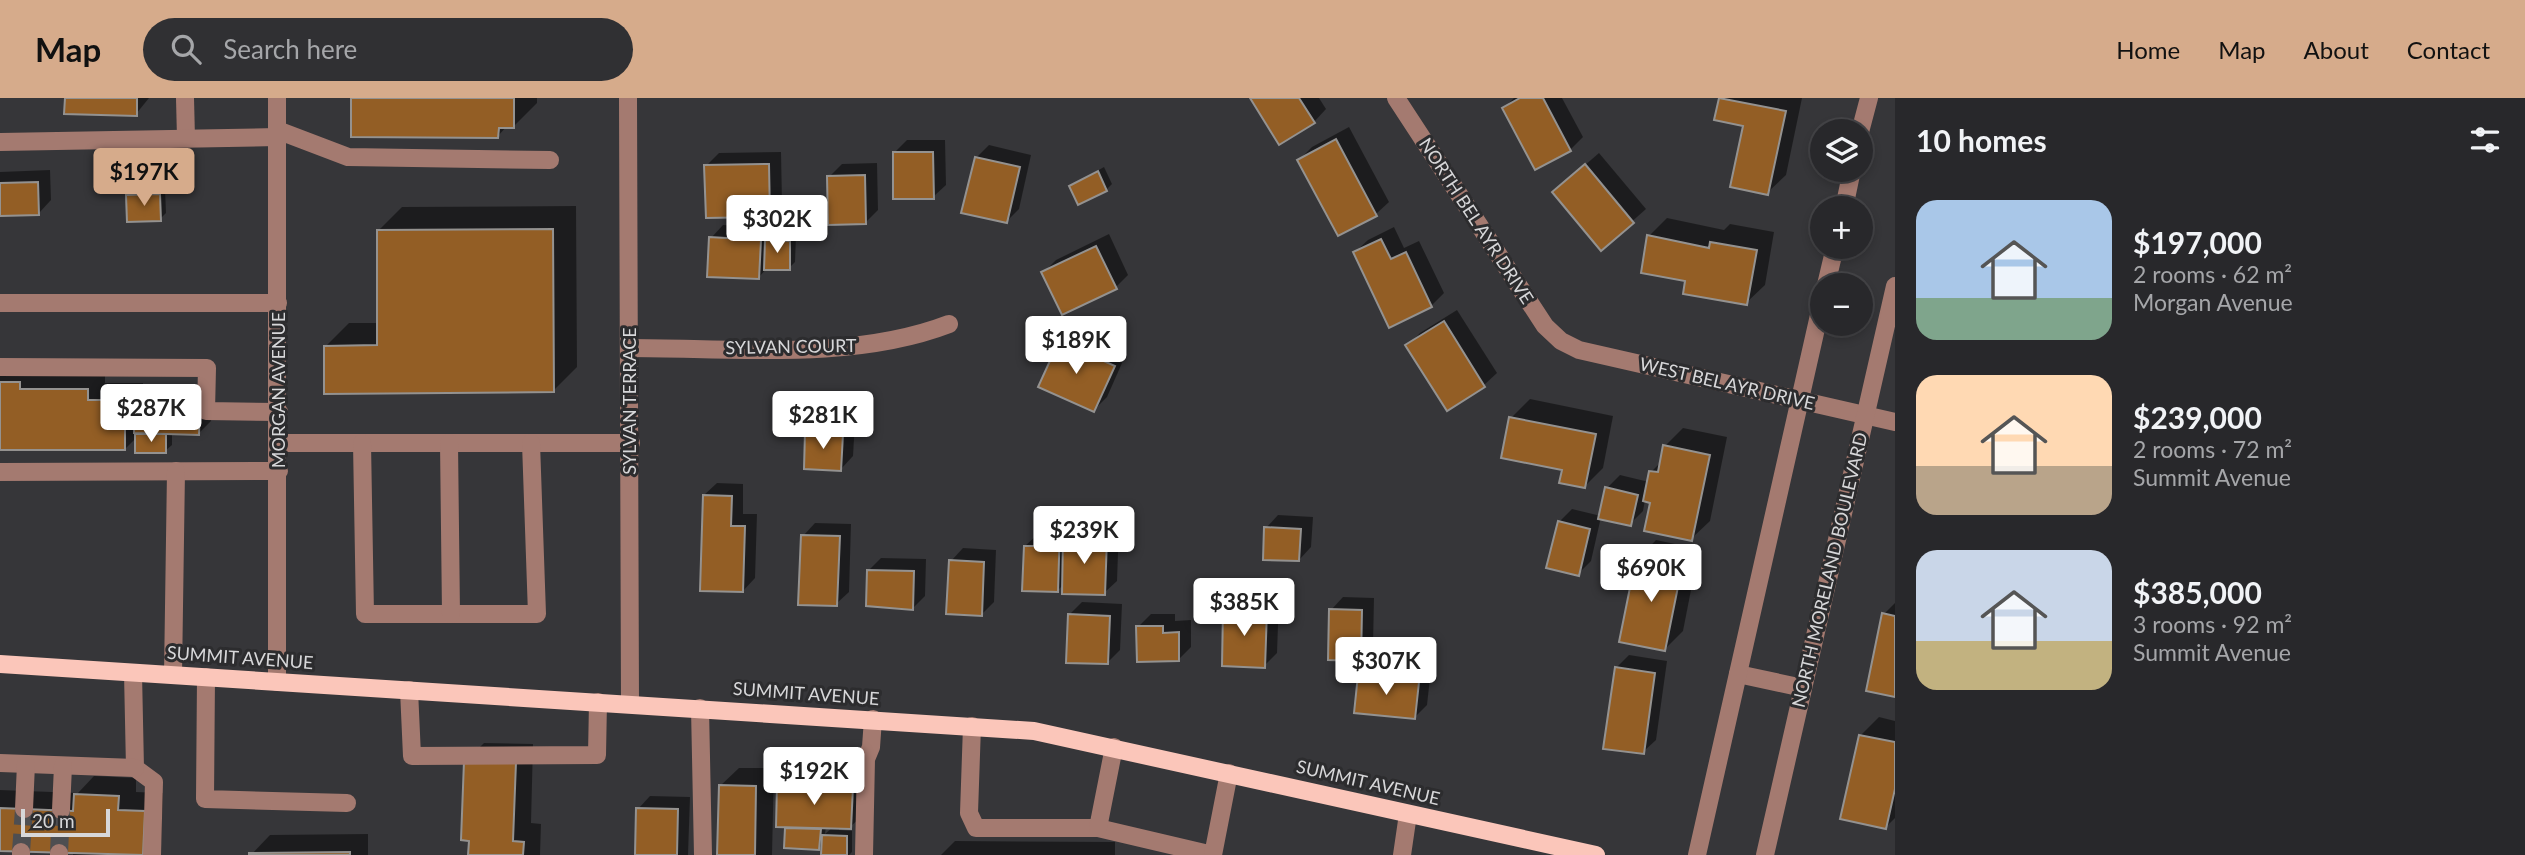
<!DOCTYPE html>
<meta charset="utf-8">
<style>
body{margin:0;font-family:Lato,sans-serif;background:#303033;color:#f1f3f6;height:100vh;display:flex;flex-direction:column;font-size:26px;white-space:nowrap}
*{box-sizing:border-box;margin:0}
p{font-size:23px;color:#a5a6a9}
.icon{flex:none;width:38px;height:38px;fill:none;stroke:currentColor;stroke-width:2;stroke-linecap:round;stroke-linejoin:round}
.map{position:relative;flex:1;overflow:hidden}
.panel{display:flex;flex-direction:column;background:#28282b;width:630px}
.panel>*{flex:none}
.tools{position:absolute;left:1810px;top:21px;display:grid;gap:14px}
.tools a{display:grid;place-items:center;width:63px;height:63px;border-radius:50%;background:#28282b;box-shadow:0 4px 10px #0003,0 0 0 2px #444447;font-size:35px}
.scale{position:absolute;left:21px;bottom:18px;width:89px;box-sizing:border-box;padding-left:7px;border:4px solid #d7d7d9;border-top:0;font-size:19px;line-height:24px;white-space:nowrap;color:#d7d7d9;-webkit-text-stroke:5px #2c2c2e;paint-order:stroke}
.price{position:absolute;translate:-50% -60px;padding:0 16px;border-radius:7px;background:#fff;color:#222;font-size:23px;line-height:46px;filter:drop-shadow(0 2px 4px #0008)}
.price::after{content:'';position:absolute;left:50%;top:42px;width:21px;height:16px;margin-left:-10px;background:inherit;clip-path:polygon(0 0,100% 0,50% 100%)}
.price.on{background:#d6ab8b;color:#111}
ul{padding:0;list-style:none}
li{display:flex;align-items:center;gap:21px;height:175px;padding:0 21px}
li span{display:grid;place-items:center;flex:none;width:196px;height:140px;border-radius:21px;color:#555}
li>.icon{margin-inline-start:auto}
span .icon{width:84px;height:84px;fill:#fffc;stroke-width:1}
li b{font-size:30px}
h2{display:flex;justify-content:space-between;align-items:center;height:84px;padding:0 21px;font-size:30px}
header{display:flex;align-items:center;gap:42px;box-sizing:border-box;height:98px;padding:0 35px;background:#d6ab8b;color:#111}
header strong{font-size:33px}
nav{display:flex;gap:38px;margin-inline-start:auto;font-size:24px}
.search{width:490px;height:63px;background:#303033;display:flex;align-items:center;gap:18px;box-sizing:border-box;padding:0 24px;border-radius:38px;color:#a5a6a9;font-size:26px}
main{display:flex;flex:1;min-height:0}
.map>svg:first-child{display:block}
</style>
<header>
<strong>Map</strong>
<div class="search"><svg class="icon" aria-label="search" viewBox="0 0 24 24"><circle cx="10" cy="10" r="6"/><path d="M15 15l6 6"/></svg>Search here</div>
<nav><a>Home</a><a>Map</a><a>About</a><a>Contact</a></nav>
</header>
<main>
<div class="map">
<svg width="1895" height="757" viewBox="0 0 1895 757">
<rect width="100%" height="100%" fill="#363639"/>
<g fill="#0007" fill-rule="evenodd">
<polygon points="66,0 149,0 136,16"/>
<polygon points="353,0 537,0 537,5 514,28 507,28 498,38"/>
<polygon points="1252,0 1319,0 1326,11 1314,24"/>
<polygon points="1514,0 1562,0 1583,39 1570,52 1504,10"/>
<polygon points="1721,0 1802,0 1786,77 1767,95 1745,27 1717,21"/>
<polygon points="1349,29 1389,104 1376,116 1339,136 1299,62 1312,49"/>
<polygon points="907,42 945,42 946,87 933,99 894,55"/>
<polygon points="989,47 1031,57 1019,111 1006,124 976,60"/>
<polygon points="781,54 782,104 769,117 706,68 719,55"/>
<polygon points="1599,55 1646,111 1601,151 1554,94"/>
<polygon points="877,65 878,112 865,125 829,79 842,66"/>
<polygon points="1104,69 1112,86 1106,92 1071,88"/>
<polygon points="50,72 51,102 39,115 0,116 0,74"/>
<polygon points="165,90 166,115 160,121 128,97 134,91"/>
<polygon points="576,108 577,269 553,293 326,248 349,225 379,225 378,133 402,109"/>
<polygon points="1667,120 1724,132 1730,126 1774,134 1765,187 1746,205 1687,182 1649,138"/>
<polygon points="723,127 773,130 772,137 796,137 795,164 789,170 767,170 759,179 711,140"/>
<polygon points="1394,129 1404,150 1419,143 1444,195 1431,208 1355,154 1368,142"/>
<polygon points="1109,136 1128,177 1116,189 1044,174 1056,162"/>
<polygon points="1457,212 1497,275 1484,287 1447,310 1408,248 1420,235"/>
<polygon points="1073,232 1126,256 1107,299 1094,312 1060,244"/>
<polygon points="105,273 105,285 143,285 143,295 150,289 212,290 211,323 199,335 172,335 172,347 165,353 137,339 125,351 0,351 0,274"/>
<polygon points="1530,301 1613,318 1603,370 1585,388 1511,320"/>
<polygon points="820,322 855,324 853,358 841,371 807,335"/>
<polygon points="1683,330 1727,339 1710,423 1691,441 1652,404 1645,402 1643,413 1630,426 1601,419 1591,463 1578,476 1559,424 1572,411 1601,418 1607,390 1620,377 1649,384 1651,374 1662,363 1665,348"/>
<polygon points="717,385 743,386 743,416 757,416 755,480 743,493 704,397"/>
<path d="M1051,414L1072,415V433L1078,426L1119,428L1117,483L1104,495L1064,486L1058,492L1025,448L1038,436V427ZM1075,437L1115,438V442L1075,440Z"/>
<polygon points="1278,417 1313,419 1311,449 1299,462 1266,430"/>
<polygon points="815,425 851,426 849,494 836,506 803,438"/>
<polygon points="1656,442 1699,451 1683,533 1665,551 1638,461"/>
<polygon points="963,450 996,452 994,504 981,517 951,463"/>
<polygon points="881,460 926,461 925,498 913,510 869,472"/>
<polygon points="1238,499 1279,500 1277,555 1264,568 1225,512"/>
<polygon points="1343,499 1374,500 1373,548 1360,561 1331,512"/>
<polygon points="1082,504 1122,506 1120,552 1108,564 1069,517"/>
<polygon points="1895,505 1895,598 1884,516"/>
<polygon points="1151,516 1175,516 1175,523 1191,522 1191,549 1179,561 1138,529"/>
<polygon points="1629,557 1667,563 1656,642 1643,654 1616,570"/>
<polygon points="1373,565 1431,571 1427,607 1414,620 1360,578"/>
<polygon points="1879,619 1895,623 1895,720 1886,729 1860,638"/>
<polygon points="484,645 533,646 531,725 541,726 540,757 470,757 466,663"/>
<polygon points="739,670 774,670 772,757 719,757 720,688"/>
<path d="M792,674L864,677L863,717L850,729H839V732L852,733V754L849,757H823L824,745L819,750L787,730L790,727L779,687ZM826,728L833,729L825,736Z"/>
<polygon points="94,678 136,680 136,694 163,695 161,745 149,757 73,757 73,754 0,751 0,692 78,695"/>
<polygon points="650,698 690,699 688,757 636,757 638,711"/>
<polygon points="368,736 368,757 251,757 270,737"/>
<polygon points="955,743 1115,744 1115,757 941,757"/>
</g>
<g fill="#935e25" stroke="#949290" stroke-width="2">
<polygon points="65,0 137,0 137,18 64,16"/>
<polygon points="351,0 514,0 514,30 499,30 498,40 351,39"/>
<polygon points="1250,0 1299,0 1315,25 1279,47"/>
<polygon points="1520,0 1543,0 1571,53 1535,72 1502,10"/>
<polygon points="1719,0 1786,13 1768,97 1730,89 1743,28 1714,22"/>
<polygon points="1336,41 1377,118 1338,138 1297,62"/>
<polygon points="893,54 933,54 934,101 893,101"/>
<polygon points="975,59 1020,69 1007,125 961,115"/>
<polygon points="769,66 770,119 706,120 704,67"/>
<polygon points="1585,66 1634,125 1601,153 1552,94"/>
<polygon points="1098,73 1107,93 1078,107 1069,88"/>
<polygon points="865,77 866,126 828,127 827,78"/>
<polygon points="38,84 39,117 0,118 0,85"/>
<polygon points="160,96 161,123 127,124 126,97"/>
<polygon points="553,131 554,294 324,296 324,248 377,247 377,132"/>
<polygon points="1647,137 1709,150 1710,144 1757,152 1747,207 1683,196 1685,183 1641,175"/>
<polygon points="709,139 761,142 759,181 707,179"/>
<polygon points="1381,141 1391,161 1406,154 1432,209 1389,230 1353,154"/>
<polygon points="765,142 790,143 790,172 764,172"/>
<polygon points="1096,148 1117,191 1062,217 1041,174"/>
<polygon points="1444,223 1485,289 1447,313 1405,247"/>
<polygon points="1059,243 1115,268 1094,314 1038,289"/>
<polygon points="0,284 20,284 20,291 88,291 88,302 125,302 125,352 0,352"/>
<polygon points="135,301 200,302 199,337 134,335"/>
<polygon points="1509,319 1596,336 1585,390 1559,385 1562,372 1501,360"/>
<polygon points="805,334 843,336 841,373 804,371"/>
<rect x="135" y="336" width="31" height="19"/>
<polygon points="1663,347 1710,357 1692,443 1644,433 1650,405 1643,403 1649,373 1658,374"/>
<polygon points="1605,389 1638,397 1631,428 1598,421"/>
<polygon points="703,397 732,398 731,428 745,428 743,494 700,493"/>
<polygon points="1558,423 1590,431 1579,478 1546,470"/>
<polygon points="1037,426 1060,427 1058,494 1022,493 1024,448 1036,448"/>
<polygon points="1264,429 1301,431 1299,463 1263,462"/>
<polygon points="801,437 840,438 837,508 798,507"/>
<polygon points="1063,438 1107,440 1105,497 1062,496"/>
<polygon points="1636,460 1682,469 1665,553 1619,544"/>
<polygon points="949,462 984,464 982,518 946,516"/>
<polygon points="867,472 914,473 913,512 866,508"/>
<polygon points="1223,511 1267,512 1265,570 1222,568"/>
<polygon points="1329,511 1362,512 1361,563 1328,562"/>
<polygon points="1882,515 1895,518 1895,599 1866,593"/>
<polygon points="1068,516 1110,518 1108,566 1066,565"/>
<polygon points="1136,528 1163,528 1163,535 1179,534 1179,563 1137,564"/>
<polygon points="1615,569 1655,575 1644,656 1603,651"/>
<polygon points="1358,577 1419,584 1415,621 1354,615"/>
<polygon points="1859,637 1895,644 1895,691 1886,731 1840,721"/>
<polygon points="464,663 516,664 513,743 524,744 523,757 468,757 469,743 461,742"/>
<polygon points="777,686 853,689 851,731 776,729"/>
<polygon points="719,687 756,688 755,757 717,757"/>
<polygon points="74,696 119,698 118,712 145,713 143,757 0,753 0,710 73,713"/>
<polygon points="636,710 678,711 677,757 635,757"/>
<polygon points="785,730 821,731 819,752 784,750"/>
<polygon points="822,737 847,738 847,757 821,757"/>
<polygon points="350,754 350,757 249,757 249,755"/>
</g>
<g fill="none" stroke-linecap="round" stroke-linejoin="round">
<g stroke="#4e4e51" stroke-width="18" stroke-dasharray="18 9" stroke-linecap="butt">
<polyline points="21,754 24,711"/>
<polyline points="59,755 61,712"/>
</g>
<g stroke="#a47a70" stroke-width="18">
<polyline points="185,0 186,40"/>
<polyline points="628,0 630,606"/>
<polyline points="1396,0 1545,228 1561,243 1579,252 1895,324"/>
<polyline points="277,32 348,59 550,62"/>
<polyline points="1860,34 1869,0"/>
<polyline points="0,44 277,39"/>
<polyline points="1844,110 1852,72"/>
<polyline points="1826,187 1835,149"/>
<polyline points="0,205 278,205"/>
<path d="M630,250C732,250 853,263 949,226"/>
<polyline points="0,269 207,270 206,313 279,314"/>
<polyline points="279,345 631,345"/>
<polyline points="362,345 365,516 537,516 531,345"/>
<polyline points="449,345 451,516"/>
<polyline points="0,374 279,373"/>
<polyline points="133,575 135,670 154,684 152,757"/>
<polyline points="1738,576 1803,590"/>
<polyline points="173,577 176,373"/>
<polyline points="206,579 205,701 347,705"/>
<polyline points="277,584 277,0"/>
<polyline points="409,592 412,658 597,657 598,604"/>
<polyline points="700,610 703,757"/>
<polyline points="972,628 969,715 976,730 1098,730 1213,757"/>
<polyline points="0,665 135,670"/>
<polyline points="24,711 26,666"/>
<polyline points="61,712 63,668"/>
<polyline points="1098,730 1114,649"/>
<polyline points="21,757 21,754"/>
<polyline points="59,757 59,755"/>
<polyline points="864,757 866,661 871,649 873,621"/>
<polyline points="1213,757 1229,675"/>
<polyline points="1402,757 1408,716"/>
<polyline points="1697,757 1822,204"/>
<polyline points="1765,757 1895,188"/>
</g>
<polyline stroke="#fbc6ba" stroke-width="18" points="0,566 1034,633 1596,757"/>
</g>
<g text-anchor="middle" stroke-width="6" stroke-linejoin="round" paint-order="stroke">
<g font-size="18" fill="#d7d7d9" stroke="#2c2c2e">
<text transform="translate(1476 123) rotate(57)" y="6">NORTH BEL AYR DRIVE</text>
<text transform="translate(791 249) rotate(-1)" y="6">SYLVAN COURT</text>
<text transform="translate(1727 286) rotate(13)" y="6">WEST BEL AYR DRIVE</text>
<text transform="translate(279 292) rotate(-90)" y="6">MORGAN AVENUE</text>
<text transform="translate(630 303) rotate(-90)" y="6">SYLVAN TERRACE</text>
<text transform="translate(1830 472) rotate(-77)" y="6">NORTH MORELAND BOULEVARD</text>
<text transform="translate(240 560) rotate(4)" y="6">SUMMIT AVENUE</text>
<text transform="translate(806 596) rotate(4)" y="6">SUMMIT AVENUE</text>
<text transform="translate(1368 685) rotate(13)" y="6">SUMMIT AVENUE</text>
</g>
</g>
</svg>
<div class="tools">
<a><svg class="icon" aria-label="layers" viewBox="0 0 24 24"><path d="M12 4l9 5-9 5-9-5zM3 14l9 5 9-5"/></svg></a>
<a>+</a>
<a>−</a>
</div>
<div class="scale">20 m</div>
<b class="price on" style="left:144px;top:110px">$197K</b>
<b class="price" style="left:777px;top:157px">$302K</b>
<b class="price" style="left:1076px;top:278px">$189K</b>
<b class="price" style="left:151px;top:346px">$287K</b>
<b class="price" style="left:823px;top:353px">$281K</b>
<b class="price" style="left:1084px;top:468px">$239K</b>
<b class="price" style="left:1651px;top:506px">$690K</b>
<b class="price" style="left:1244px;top:540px">$385K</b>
<b class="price" style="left:1386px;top:599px">$307K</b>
<b class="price" style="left:814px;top:709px">$192K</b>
</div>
<section class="panel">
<h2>10 homes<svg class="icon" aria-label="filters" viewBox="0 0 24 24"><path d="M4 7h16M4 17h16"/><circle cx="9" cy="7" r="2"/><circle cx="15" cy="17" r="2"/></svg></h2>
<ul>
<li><span style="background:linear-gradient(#a9c7e8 70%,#7fa58c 0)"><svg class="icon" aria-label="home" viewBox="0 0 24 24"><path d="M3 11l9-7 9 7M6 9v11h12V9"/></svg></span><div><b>$197,000</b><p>2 rooms · 62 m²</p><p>Morgan Avenue</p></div></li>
<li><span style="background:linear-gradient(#ffd9b3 65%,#b9a48a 0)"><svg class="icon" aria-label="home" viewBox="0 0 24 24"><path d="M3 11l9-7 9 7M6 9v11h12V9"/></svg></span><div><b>$239,000</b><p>2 rooms · 72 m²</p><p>Summit Avenue</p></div></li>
<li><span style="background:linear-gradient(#c9d6e8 65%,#c2b280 0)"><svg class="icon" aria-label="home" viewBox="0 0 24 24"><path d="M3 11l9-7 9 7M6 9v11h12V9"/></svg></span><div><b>$385,000</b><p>3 rooms · 92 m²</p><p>Summit Avenue</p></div></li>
</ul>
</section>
</main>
